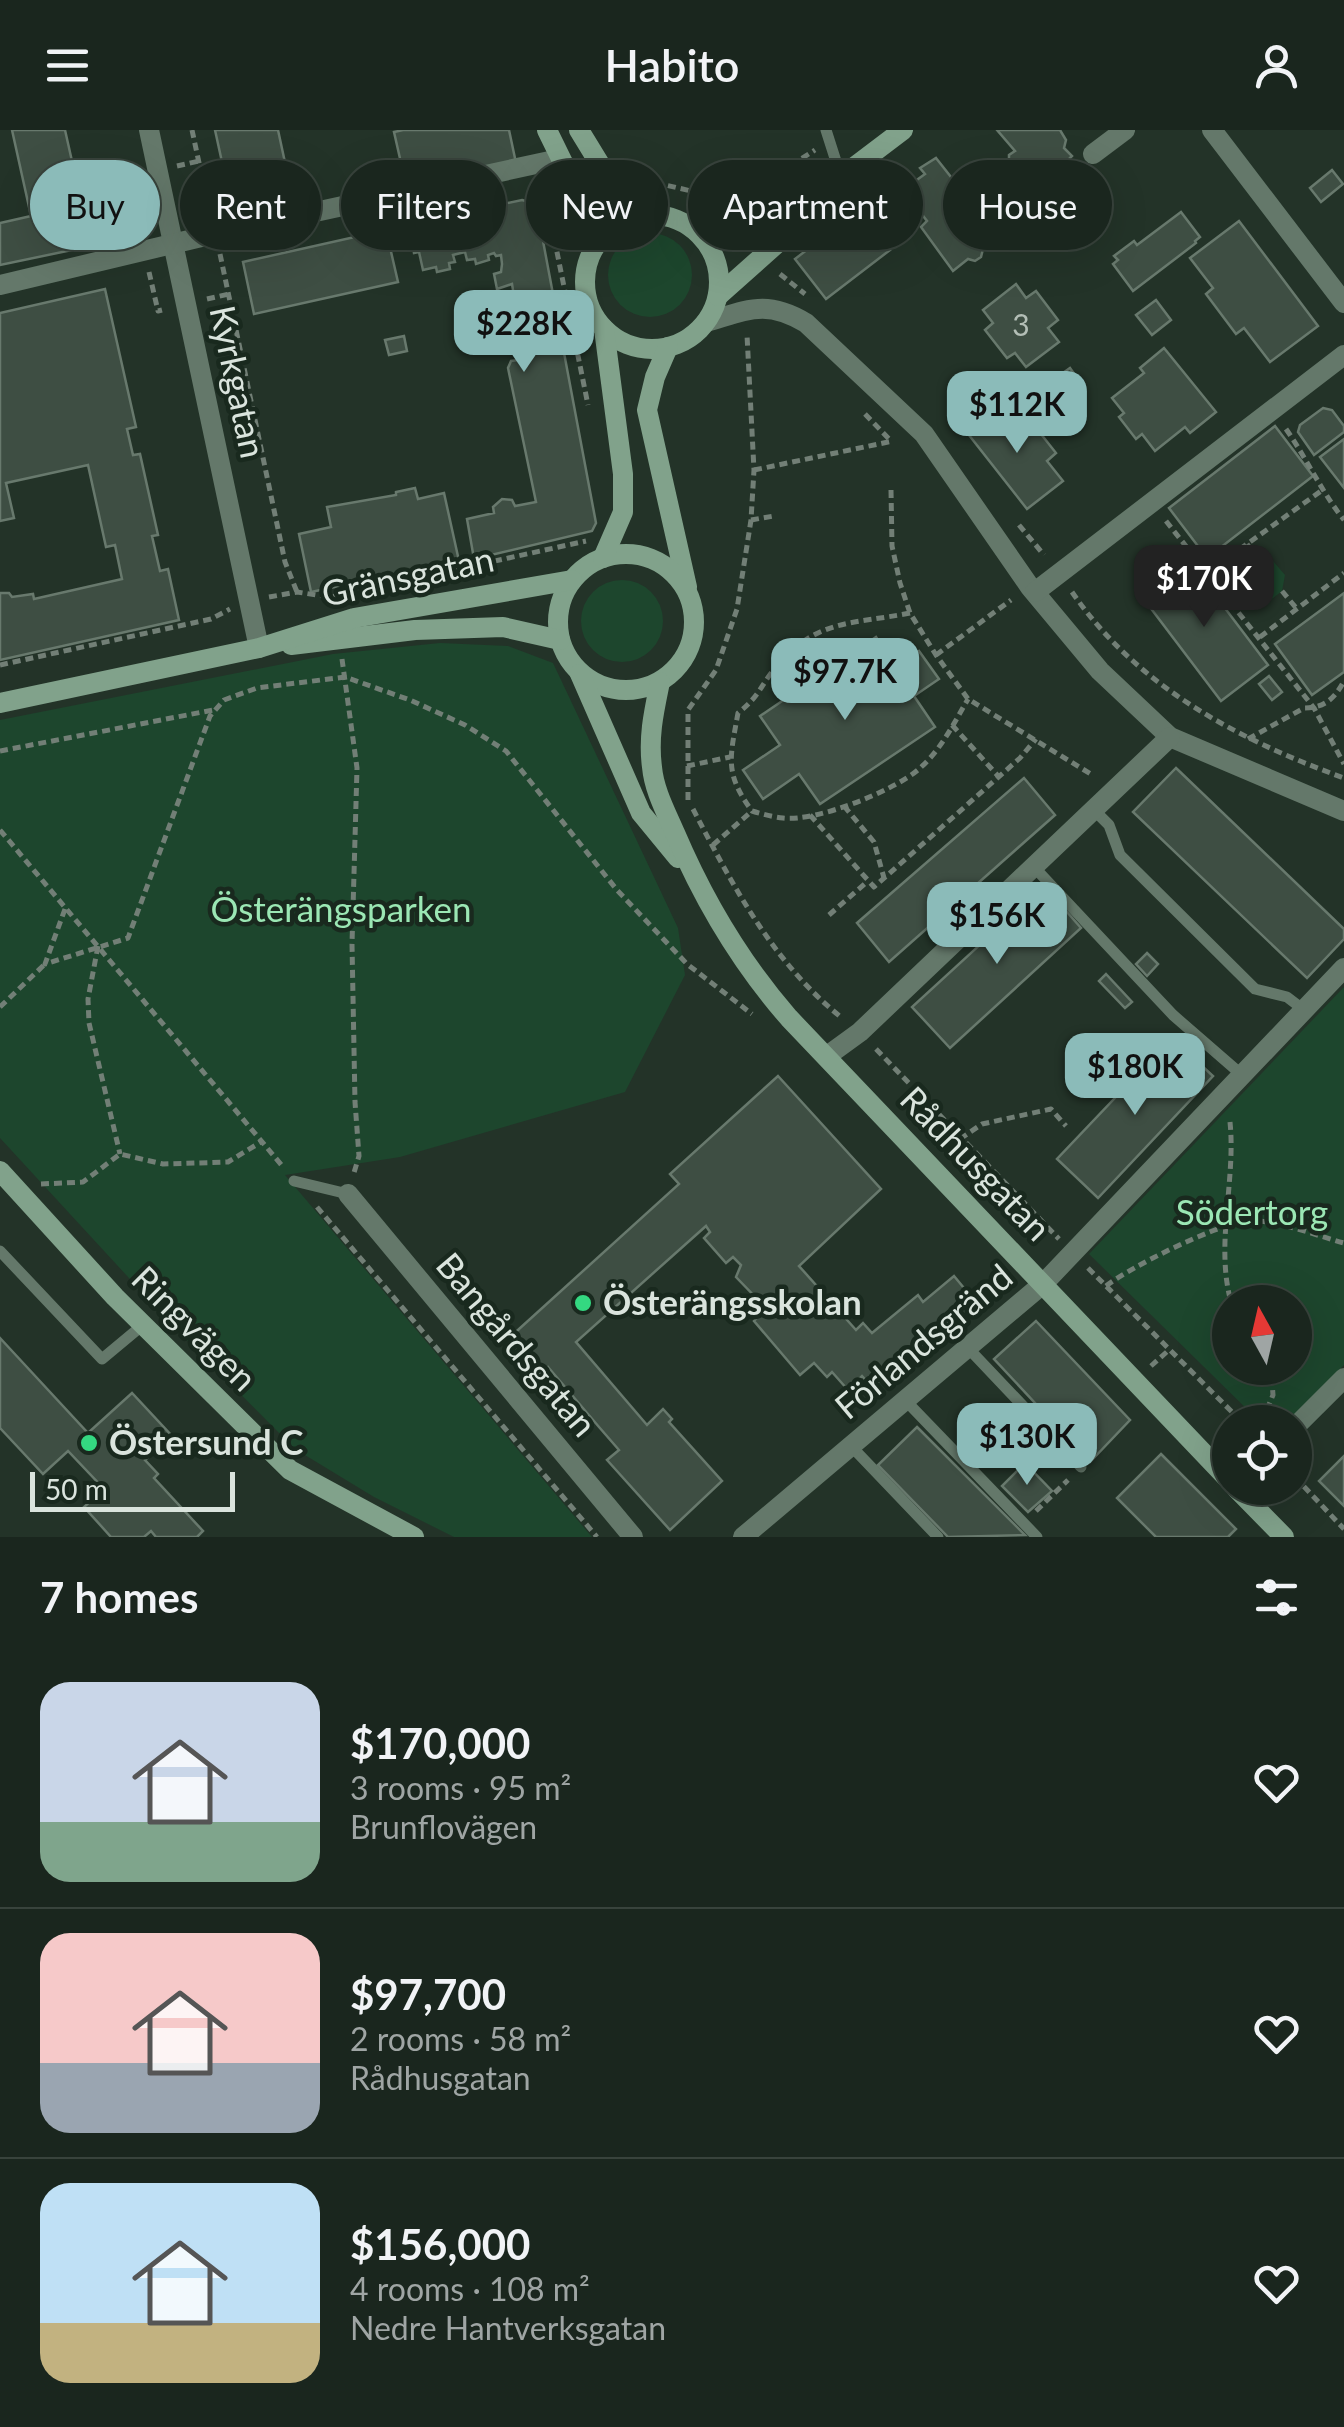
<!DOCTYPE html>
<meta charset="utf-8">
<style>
body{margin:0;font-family:Lato,sans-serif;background:#27322b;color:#f1f3f6;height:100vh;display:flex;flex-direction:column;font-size:38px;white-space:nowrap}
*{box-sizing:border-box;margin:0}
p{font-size:32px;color:#9fa5a4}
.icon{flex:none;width:55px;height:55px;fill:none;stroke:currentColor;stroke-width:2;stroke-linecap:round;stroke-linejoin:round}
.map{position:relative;height:1407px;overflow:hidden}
.panel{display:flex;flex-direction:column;background:#1a261e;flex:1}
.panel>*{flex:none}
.top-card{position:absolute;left:30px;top:30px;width:1285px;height:90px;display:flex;gap:20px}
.needle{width:65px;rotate:352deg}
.fabs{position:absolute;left:1212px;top:1155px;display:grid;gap:20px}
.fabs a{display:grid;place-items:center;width:100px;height:100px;border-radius:50%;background:#1a261e;box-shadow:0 10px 40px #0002,0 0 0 2px #38433c;font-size:50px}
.scale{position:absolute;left:30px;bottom:25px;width:205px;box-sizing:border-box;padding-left:10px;border:5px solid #dae4dd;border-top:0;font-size:28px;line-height:35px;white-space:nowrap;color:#dae4dd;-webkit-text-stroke:8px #19291e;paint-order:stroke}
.price{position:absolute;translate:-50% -85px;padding:0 22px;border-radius:20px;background:#8bbbb9;color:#111;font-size:32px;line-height:65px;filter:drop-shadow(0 2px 5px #0008)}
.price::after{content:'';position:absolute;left:50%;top:60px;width:30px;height:22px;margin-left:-15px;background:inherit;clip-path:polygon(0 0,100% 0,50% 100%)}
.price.active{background:#222;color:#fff}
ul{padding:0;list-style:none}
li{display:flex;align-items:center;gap:30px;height:250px;padding:0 40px}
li+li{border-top:2px solid #38433c}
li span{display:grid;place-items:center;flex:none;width:280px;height:200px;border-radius:30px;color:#555}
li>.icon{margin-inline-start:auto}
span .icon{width:120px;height:120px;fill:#fffc;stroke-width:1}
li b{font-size:42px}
h2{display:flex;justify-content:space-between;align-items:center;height:120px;padding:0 40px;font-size:42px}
.tag{padding:0 35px;border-radius:45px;background:#1a261e;box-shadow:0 10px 40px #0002,0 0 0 2px #38433c;font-size:35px;line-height:90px}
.tag.active{background:#8bbbb9;color:#111}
header{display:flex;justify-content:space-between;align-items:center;height:130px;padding:0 40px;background:#1a261e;font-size:45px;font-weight:600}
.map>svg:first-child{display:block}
</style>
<header><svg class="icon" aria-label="menu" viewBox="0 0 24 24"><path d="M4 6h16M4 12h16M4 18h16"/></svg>Habito<svg class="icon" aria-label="person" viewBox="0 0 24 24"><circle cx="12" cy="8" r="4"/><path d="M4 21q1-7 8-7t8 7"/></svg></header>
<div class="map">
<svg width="1344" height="1407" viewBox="0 0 1344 1407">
<rect width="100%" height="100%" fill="#233328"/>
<g fill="#1d462d" fill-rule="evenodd">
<circle cx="650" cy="145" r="42"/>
<polygon points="1262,428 1268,432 1273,431 1285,445 1282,461 1262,477 1239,449 1240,443"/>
<circle cx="622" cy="491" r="41"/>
<polygon points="440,513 508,516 553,533 678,798 685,845 625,962 400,1027 285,1045 592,1407 454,1407 374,1367 295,1319 175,1198 0,1008 0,590 333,524"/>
<path d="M1344,857V1235L1288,1292H1260L1089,1124ZM1230,1172H1295V1238H1230Z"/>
</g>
<g fill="#3e4e43" stroke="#68796d" stroke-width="2.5">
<polygon points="12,0 65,0 91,116 0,135 0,93 31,86"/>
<polygon points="215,0 278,0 292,65 232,78"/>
<polygon points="403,0 509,0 516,33 406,55 394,2"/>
<polygon points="997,0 1060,0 1066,10 1064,18 1072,26 1069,29 1074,34 1042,59 1027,44 1019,45 1009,32 1009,25 1015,21"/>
<polygon points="936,28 966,66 972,62 983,76 976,80 997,107 983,119 981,127 975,131 968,129 953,141 921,97 927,91 903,60 925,44 920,38"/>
<polygon points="1332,40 1343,54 1321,72 1310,58"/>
<polygon points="1044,61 1058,79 1045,89 1031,70"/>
<polygon points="1027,69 1044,91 1020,111 1002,89"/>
<polygon points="522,70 533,73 537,79 596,393 592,401 474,429 467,389 494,383 493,377 502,369 512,370 515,376 536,372 508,238 511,231 519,230 512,194 505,196 502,179 509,178 507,168 514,166 512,154 497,159 494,144 501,142 502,134 501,125 496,126 494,123 488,125 489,130 476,134 475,129 467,130 465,122 453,125 455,132 449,133 450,139 437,142 436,137 423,140 419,122 414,123 412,110 417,109 414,93"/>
<polygon points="859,80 890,120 826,169 795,129"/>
<polygon points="1181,82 1200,107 1195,111 1196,113 1133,161 1113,134 1118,130 1114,126 1134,111 1137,115"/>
<polygon points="1239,91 1318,196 1270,232 1244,198 1236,204 1206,164 1213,158 1190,128"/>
<polygon points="386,100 398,152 254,184 243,132"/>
<polygon points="1016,154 1026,168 1036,161 1058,190 1048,198 1059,212 1026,237 1015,223 1007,228 985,200 993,193 983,180"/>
<polygon points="105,159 136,297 127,299 133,325 140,324 158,405 152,406 160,441 168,439 179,490 0,530 0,463 9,463 12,467 33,464 34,469 122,449 115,415 106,417 88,335 6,353 14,388 0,391 0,183"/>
<polygon points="1156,170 1171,190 1152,205 1136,185"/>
<polygon points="404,206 407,221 389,225 385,210"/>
<polygon points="1164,218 1216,282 1190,303 1185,297 1155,321 1142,304 1136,309 1119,287 1124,283 1112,268 1144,243 1140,238"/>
<polygon points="1070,238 1085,259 1048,285 1033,264"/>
<polygon points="1007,277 1026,299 1033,294 1056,323 1047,331 1063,351 1027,379 965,300 980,289 985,294"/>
<polygon points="1323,278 1332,280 1344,296 1344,302 1314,325 1298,302 1300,295"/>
<polygon points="1275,296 1313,346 1207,428 1169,378"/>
<polygon points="1344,309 1344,358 1320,327"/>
<polygon points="415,358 418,369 444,363 459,431 311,462 299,404 331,397 327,377 396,365 396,362"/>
<polygon points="1187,428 1268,535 1221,571 1140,464"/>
<polygon points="1344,463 1344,542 1312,565 1275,514"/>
<polygon points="876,507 895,536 919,521 939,549 914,566 935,597 820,674 799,644 763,669 743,640 780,615 760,586"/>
<polygon points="1269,546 1282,562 1272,570 1259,554"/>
<polygon points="1176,638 1344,799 1344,809 1307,848 1133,682"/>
<polygon points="1024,648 1055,685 889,832 857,793"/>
<polygon points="1044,756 1081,798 950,918 912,877"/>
<polygon points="1147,823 1158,834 1147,846 1136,834"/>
<polygon points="1106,844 1132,872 1125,878 1099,851"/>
<polygon points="1172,908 1213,946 1098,1068 1057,1029"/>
<polygon points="778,946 881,1059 799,1136 856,1200 863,1193 872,1203 918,1165 923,1172 954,1146 978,1175 944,1203 941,1199 872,1257 862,1246 848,1260 832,1242 827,1247 814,1233 800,1245 754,1191 766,1178 736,1147 741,1135 733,1127 726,1133 704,1108 710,1102 706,1096 576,1212 647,1295 663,1279 672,1289 669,1292 722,1351 670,1400 607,1330 619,1320 599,1297 548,1237 539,1245 508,1209 679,1054 670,1044"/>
<polygon points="1036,1191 1130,1290 1090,1332 994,1229"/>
<polygon points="0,1208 88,1303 132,1263 172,1306 145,1330 158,1344 154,1348 203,1401 197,1407 156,1407 151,1401 144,1407 111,1407 84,1377 104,1359 68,1321 43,1344 0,1298"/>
<polygon points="917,1297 1025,1405 948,1407 878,1335"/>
<polygon points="1161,1324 1236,1399 1228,1407 1156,1407 1117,1368"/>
<polygon points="1344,1326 1344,1376 1319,1351"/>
<polygon points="1025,1333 1052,1361 1028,1382 1002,1356"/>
</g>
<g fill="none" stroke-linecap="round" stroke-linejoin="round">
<g stroke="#727f76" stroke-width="5" stroke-dasharray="8 5" stroke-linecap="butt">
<polyline points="192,0 210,84"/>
<polyline points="177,36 199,31"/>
<polyline points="645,44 661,54 730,70"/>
<polyline points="544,58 588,275"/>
<polyline points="736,70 815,20"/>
<polyline points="220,124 285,432 297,462"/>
<polyline points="149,142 158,181 162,180"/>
<polyline points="780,144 805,164"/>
<polyline points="207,169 229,164"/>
<polyline points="865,284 891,311"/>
<path d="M1286,299C1307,329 1321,361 1344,390"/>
<polyline points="754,340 893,311"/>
<polyline points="891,360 892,416 900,453 910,483 936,525 968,569 1094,646"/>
<polyline points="751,390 774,386"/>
<polyline points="1166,391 1314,578 1344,634"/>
<polyline points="1019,395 1044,425"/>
<polyline points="1247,414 1258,430"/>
<polyline points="1208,442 1321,361"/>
<polyline points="367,459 586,411"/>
<polyline points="1282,461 1297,479"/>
<path d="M1072,462C1137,557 1239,610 1344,648"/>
<polyline points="269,467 297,462 329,467 342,465"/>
<path d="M910,483C856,494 817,488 777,536C760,555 762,564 738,583C730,628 724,643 752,681C762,684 773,687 783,688C816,692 894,661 919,639C941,620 954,593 968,569"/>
<polyline points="1260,507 1344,443"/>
<polyline points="936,525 1011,470"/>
<polyline points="342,529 357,638 352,814 355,972 359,1026 353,1046"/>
<polyline points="0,535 211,489 230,479"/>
<polyline points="952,595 999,647"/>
<path d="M1248,609L1304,578C1325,578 1335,568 1344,551"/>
<polyline points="0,621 213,580"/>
<polyline points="687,636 730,627"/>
<polyline points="688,670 688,580 716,540 737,479 751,390 754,340 747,205"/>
<polyline points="844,676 874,712 884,748"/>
<path d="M693,679C733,756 773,833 842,888"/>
<polyline points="810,685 874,757 1020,628 1036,609"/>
<polyline points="0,700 284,1038"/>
<polyline points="713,715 752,681"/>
<polyline points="65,779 45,834 128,808 210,586 224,570 257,558 345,547 410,570 465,595 506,621 617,760 687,834 752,884"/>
<polyline points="829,785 868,751"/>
<polyline points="98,816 88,869 89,893 120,1024"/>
<polyline points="0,877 45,834"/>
<polyline points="876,919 1059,1109"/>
<path d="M1230,992C1236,1051 1215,1114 1231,1172"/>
<polyline points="960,1009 982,994 1051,979 1066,996"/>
<polyline points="41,1054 83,1052 120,1024 163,1034 228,1032 261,1012"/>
<polyline points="317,1077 597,1407"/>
<polyline points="1088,1138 1242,1292"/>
<path d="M1106,1156C1132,1136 1213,1096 1246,1091C1271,1088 1318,1106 1344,1113"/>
<polyline points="1151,1236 1170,1219"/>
<polyline points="1262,1292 1273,1265 1271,1238"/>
<polyline points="1295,1347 1344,1399"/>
<polyline points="1036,1381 1068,1350"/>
</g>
<g stroke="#64786a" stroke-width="11">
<polyline points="826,0 841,47"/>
<polyline points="1094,680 1109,695 1120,725 1255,859 1287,867 1304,880"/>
<polyline points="1034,737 1173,885 1242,945"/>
<polyline points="294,1051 348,1064"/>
<polyline points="0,1121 102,1229 144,1194"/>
<polyline points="968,1218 1081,1337"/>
<polyline points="906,1271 1037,1407"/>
<polyline points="851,1316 938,1407"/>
</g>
<g stroke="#64786a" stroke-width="20">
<polyline points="149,0 259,518"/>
<polyline points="1212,0 1344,173"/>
<polyline points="1093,24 1125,0"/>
<polyline points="0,155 214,104 559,29"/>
<path d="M706,192C748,180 766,169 806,193L924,304L1030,457L1100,541L1170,607L1344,681"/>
<polyline points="1035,462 1344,225"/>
<polyline points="827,926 860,902 1170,607"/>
<polyline points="348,1064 633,1407"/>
<polyline points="1295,1297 1344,1248"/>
<polyline points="743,1407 1044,1153 1344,838"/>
</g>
<g stroke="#81a28b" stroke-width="20">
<polyline points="547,0 600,108"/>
<polyline points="579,0 601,36 649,84"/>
<circle cx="652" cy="152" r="67"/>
<polyline points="697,101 749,93 800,64 834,50"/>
<polyline points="718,166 800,93 841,47 903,0"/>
<polyline points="668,217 655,247 647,280 687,457"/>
<circle cx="626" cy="492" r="68"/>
<polyline points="603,428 623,382 623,344 604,199"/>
<polyline points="291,515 415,500 503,497 560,510"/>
<polyline points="580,544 641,683 678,728"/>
<path d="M660,552C654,581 648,607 652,637C654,660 666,682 675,703C704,771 740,832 789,888L1230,1351"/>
<polyline points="0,573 259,518 354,488 572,450"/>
<polyline points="0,1041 115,1167 290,1340 414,1407"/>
<polyline points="1236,1358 1284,1407"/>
</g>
</g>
<g fill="#34d881" stroke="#19291e" stroke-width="4">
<circle cx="583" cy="1173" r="10"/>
<circle cx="89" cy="1313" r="10"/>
</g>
<g text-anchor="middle" stroke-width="9" stroke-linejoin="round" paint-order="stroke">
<g font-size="30" fill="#b3beb6">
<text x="1021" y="206">3</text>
</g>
<g font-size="35" fill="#dae4dd" stroke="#19291e">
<text transform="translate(237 252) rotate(78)" y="12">Kyrkgatan</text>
<text transform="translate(408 447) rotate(-12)" y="12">Gränsgatan</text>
<text transform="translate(975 1034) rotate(46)" y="12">Rådhusgatan</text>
<text transform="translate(194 1199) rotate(45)" y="12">Ringvägen</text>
<text transform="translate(924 1212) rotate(-40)" y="12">Förlandsgränd</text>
<text transform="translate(516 1215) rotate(50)" y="12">Bangårdsgatan</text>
</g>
<g font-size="35" fill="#9be7b4" stroke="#19291e">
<text x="341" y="792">Österängsparken</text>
<text x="1252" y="1095">Södertorg</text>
</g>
<g font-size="35" font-weight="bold" fill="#dae4dd" stroke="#19291e" text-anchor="start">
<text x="603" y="1185">Österängsskolan</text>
<text x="109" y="1325">Östersund C</text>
</g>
</g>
</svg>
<div class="fabs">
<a><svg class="needle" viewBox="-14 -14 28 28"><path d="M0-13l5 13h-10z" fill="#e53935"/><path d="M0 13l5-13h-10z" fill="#9fa5a4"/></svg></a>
<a><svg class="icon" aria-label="locate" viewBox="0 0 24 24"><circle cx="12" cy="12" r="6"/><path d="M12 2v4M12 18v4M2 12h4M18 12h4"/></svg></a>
</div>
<div class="scale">50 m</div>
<b class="price" style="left:524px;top:245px">$228K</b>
<b class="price" style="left:1017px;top:326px">$112K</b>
<b class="price active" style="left:1204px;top:500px">$170K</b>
<b class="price" style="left:845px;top:593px">$97.7K</b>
<b class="price" style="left:997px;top:837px">$156K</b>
<b class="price" style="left:1135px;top:988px">$180K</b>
<b class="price" style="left:1027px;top:1358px">$130K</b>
<div class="top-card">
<a class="tag active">Buy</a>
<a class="tag">Rent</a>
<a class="tag">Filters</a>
<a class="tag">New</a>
<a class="tag">Apartment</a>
<a class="tag">House</a>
</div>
</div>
<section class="panel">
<h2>7 homes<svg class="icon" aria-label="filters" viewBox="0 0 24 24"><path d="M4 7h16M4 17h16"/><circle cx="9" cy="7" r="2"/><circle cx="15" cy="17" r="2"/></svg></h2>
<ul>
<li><span style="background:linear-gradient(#c9d6e8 70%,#7fa58c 0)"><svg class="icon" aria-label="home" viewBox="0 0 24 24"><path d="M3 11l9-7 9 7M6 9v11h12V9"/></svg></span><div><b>$170,000</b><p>3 rooms · 95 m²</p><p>Brunflovägen</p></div><svg class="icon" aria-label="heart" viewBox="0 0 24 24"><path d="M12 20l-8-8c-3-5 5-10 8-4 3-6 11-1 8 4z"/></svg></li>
<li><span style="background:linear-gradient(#f6c9c9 65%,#9aa5b1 0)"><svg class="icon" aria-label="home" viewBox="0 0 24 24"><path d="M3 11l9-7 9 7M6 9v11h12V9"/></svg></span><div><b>$97,700</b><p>2 rooms · 58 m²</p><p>Rådhusgatan</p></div><svg class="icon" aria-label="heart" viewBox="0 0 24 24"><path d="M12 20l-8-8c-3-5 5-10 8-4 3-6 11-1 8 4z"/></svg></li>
<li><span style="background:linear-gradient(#bfe0f5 70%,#c2b280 0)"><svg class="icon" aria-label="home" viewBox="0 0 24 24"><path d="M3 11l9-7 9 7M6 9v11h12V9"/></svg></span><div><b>$156,000</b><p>4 rooms · 108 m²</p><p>Nedre Hantverksgatan</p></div><svg class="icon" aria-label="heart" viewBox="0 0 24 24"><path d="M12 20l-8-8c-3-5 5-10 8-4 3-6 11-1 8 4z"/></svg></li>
</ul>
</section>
